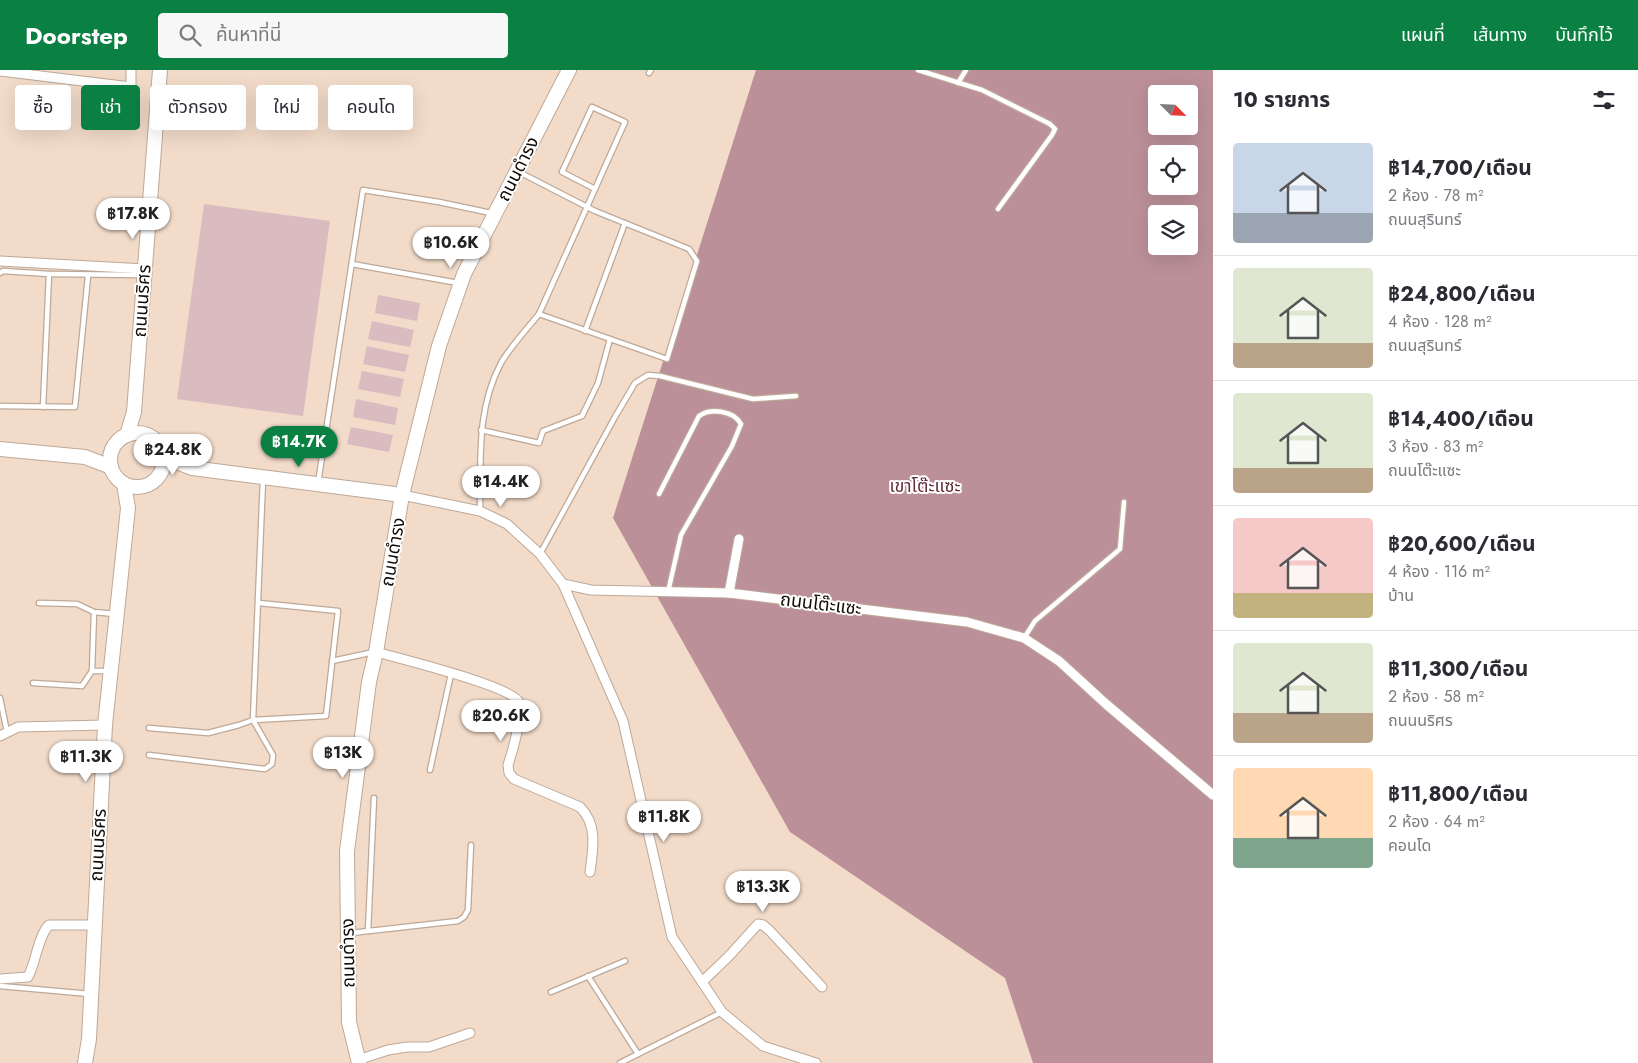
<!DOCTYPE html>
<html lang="th">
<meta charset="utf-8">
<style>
body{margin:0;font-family:Jost,"Noto Sans Thai",sans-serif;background:#f7f7f7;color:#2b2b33;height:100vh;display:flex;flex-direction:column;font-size:19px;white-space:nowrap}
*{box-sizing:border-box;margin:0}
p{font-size:16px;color:#7c7c81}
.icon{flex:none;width:28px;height:28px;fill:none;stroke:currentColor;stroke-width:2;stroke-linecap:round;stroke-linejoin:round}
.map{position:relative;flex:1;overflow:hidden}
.side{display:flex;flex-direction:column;background:#fff;width:425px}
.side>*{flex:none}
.banner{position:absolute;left:15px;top:15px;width:475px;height:45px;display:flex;gap:10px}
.needle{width:32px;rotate:114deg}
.tools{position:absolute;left:1148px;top:15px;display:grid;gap:10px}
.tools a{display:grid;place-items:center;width:50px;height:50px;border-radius:5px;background:#fff;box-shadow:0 5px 20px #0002;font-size:25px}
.price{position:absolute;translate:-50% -42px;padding:0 11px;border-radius:18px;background:#fff;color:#222;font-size:16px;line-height:32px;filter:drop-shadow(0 1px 2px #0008)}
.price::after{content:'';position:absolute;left:50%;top:30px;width:15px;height:11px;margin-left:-8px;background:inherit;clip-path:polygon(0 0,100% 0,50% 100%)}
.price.on{background:#0b8043;color:#fff}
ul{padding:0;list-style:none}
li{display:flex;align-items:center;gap:15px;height:125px;padding:0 20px}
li+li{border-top:1px solid #e1e1e2}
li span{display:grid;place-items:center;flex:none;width:140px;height:100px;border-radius:5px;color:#555}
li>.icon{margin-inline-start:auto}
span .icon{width:60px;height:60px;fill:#fffc;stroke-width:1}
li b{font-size:21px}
h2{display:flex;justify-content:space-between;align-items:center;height:60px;padding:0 20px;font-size:21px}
.pill{padding:0 18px;border-radius:5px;background:#fff;box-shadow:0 5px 20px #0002;font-size:18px;line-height:45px}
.pill.on{background:#0b8043;color:#fff}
header{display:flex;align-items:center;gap:30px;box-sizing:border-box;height:70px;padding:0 25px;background:#0b8043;color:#fff}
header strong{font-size:24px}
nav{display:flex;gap:28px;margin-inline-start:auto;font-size:18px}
.search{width:350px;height:45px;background:#f7f7f7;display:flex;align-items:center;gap:12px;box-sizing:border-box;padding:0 18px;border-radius:5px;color:#7c7c81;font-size:19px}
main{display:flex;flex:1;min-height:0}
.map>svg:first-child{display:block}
</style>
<header>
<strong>Doorstep</strong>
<div class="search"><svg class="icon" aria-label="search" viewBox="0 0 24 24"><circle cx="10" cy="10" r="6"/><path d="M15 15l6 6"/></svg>ค้นหาที่นี่</div>
<nav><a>แผนที่</a><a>เส้นทาง</a><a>บันทึกไว้</a></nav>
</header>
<main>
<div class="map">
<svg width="1213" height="993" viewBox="0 0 1213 993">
<rect width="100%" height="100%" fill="#f2dbc9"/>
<g fill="#d9bbc0">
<polygon points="204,134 330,151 303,346 177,329"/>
<polygon points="378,225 420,233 417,251 375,243"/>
<polygon points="372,251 414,260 410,277 368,269"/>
<polygon points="367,276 409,285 405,302 363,294"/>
<polygon points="362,301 404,309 400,327 358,319"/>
<polygon points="356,329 398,338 395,355 353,347"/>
<polygon points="351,357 393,365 389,382 347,374"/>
</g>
<path fill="#bc9099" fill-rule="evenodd" d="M756,0H1213V993H1033L1005,908L790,762L613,448ZM1156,24H1189V56H1156ZM1156,84H1189V116H1156ZM1156,144H1189V176H1156Z"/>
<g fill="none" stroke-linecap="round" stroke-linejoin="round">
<g stroke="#bea897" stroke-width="7">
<g id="lane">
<polyline points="918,0 982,20 1050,54 1055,59 1052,65 998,139"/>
<polyline points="649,3 651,0"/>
<polyline points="958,13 966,0"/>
<polyline points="352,194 458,213"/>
<polyline points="0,203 3,201 49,204 43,337"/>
<polyline points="49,204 143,205"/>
<polyline points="539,244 625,52 592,37 562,102 595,119"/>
<polyline points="585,261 625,153"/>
<polyline points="0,336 75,337 88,206"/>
<polyline points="481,360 539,373 543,361 582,346 598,313 610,269"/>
<polyline points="318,413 363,120 439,132 491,143"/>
<path d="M659,424L699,346C710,338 733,340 741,354L732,376L681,465L668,522"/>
<path d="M480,441C481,390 476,340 501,293C510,277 527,259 539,244L667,289L697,191L689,179L595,141L519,102"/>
<polyline points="540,484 615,347 635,313 648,305 660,306 753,329 796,326"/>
<polyline points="39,533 77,534 94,542 115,544"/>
<polyline points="1024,568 1035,551 1120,479 1124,432"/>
<polyline points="332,591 374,582"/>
<polyline points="92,601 109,601"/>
<polyline points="33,613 82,616 92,601 94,542"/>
<polyline points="0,628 7,662"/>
<polyline points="149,658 208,663 239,655 253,650 326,646 338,541 259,533"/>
<polyline points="149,685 265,699 272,694 273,685 253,650 263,409"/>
<polyline points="430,700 451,604"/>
<polyline points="368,861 374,728"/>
<polyline points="351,863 458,851 464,847 468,840 471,775"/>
<polyline points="588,906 638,984"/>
<polyline points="0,916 90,924"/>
<polyline points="551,922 625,891"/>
<polyline points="620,993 722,942"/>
</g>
</g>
<g stroke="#bea897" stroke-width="11">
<g id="street">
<polyline points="0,1 131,17 131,0"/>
<polyline points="0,191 145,199"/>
<polyline points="402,425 480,441 507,454 540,484 563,514 623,651 672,867 722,942 763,976 816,993"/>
<polyline points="563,514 591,520 729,523 967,552 1024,568 1059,591 1106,634 1213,725"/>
<polyline points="729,523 739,469"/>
<path d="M376,582C398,588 511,616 519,632C524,642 512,683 508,695L509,703L514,709L580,737C598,755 593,779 590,802"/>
<polyline points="0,666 18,657 105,655"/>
<path d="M0,909L28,907C36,892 38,866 49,855H94"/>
<polyline points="702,912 729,886 758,854 763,855 770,861 822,917"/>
<polyline points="358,990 388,980 407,977 429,977 470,963"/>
</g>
</g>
<g stroke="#bea897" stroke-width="16">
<g id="secondary">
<circle cx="137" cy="390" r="27"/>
<polyline points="127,365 134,342 160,0"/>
<polyline points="0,379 85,387 111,397"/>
<polyline points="164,387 192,398 402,425"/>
<polyline points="85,993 89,969 105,655 128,438 124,414"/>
<polyline points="359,993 349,952 347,781 369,612 376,582 402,425 439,276 464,204 569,0"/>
</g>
</g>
<use href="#lane" stroke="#fff" stroke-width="4.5"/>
<use href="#street" stroke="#fff" stroke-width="9"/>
<use href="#secondary" stroke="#fff" stroke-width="14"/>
</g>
<g text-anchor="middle" stroke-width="4" stroke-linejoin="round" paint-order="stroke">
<g font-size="18" fill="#110a05" stroke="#fff">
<text transform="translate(518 99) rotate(-63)" y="6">ถนนดำรง</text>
<text transform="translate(142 231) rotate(-86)" y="6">ถนนนริศร</text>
<text transform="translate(393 482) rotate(-80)" y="6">ถนนดำรง</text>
<text transform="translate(821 534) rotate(7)" y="6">ถนนโต๊ะแซะ</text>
<text transform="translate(98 775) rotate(-87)" y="6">ถนนนริศร</text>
<text transform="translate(348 883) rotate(-91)" y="6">ถนนดำรง</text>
</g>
<g font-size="18" fill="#662d3c" stroke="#fff">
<text x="925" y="422">เขาโต๊ะแซะ</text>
</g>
</g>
</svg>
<div class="tools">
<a><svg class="needle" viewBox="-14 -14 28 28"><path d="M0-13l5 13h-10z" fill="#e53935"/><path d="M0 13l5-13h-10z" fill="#7c7c81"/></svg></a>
<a><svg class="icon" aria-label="locate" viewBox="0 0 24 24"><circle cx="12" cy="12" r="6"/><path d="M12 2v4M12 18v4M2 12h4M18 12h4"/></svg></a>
<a><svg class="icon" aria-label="layers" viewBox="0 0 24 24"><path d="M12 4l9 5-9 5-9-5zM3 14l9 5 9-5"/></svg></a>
</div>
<b class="price" style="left:133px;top:170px">฿17.8K</b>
<b class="price" style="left:451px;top:199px">฿10.6K</b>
<b class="price on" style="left:299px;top:398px">฿14.7K</b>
<b class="price" style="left:173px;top:406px">฿24.8K</b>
<b class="price" style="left:501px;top:438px">฿14.4K</b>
<b class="price" style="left:501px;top:672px">฿20.6K</b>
<b class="price" style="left:343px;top:709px">฿13K</b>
<b class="price" style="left:86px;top:713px">฿11.3K</b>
<b class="price" style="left:664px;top:773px">฿11.8K</b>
<b class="price" style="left:763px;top:843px">฿13.3K</b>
<div class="banner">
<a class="pill">ซื้อ</a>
<a class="pill on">เช่า</a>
<a class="pill">ตัวกรอง</a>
<a class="pill">ใหม่</a>
<a class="pill">คอนโด</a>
</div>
</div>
<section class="side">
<h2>10 รายการ<svg class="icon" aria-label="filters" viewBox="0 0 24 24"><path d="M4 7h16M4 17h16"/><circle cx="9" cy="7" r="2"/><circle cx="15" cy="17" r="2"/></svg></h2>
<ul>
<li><span style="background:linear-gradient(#c9d6e8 70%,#9aa5b1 0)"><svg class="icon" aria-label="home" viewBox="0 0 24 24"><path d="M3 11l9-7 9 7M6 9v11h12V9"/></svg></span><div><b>฿14,700/เดือน</b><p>2 ห้อง · 78 m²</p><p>ถนนสุรินทร์</p></div></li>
<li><span style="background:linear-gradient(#dfe7d0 75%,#b9a48a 0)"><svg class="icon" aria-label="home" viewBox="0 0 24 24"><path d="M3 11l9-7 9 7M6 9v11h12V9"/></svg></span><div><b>฿24,800/เดือน</b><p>4 ห้อง · 128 m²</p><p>ถนนสุรินทร์</p></div></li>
<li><span style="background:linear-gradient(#dfe7d0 75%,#b9a48a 0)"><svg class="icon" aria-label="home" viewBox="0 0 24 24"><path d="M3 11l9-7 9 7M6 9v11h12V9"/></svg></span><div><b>฿14,400/เดือน</b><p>3 ห้อง · 83 m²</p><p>ถนนโต๊ะแซะ</p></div></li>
<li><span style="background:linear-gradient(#f6c9c9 75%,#c2b280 0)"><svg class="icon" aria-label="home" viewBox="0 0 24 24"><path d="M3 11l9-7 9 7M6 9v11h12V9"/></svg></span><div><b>฿20,600/เดือน</b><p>4 ห้อง · 116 m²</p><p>บ้าน</p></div></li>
<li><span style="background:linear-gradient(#dfe7d0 70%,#b9a48a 0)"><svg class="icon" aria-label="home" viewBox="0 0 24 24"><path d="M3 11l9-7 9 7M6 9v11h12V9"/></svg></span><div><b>฿11,300/เดือน</b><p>2 ห้อง · 58 m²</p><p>ถนนนริศร</p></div></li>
<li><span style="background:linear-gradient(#ffd9b3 70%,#7fa58c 0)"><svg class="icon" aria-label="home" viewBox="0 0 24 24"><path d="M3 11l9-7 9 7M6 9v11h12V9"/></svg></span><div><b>฿11,800/เดือน</b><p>2 ห้อง · 64 m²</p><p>คอนโด</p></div></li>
</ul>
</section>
</main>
